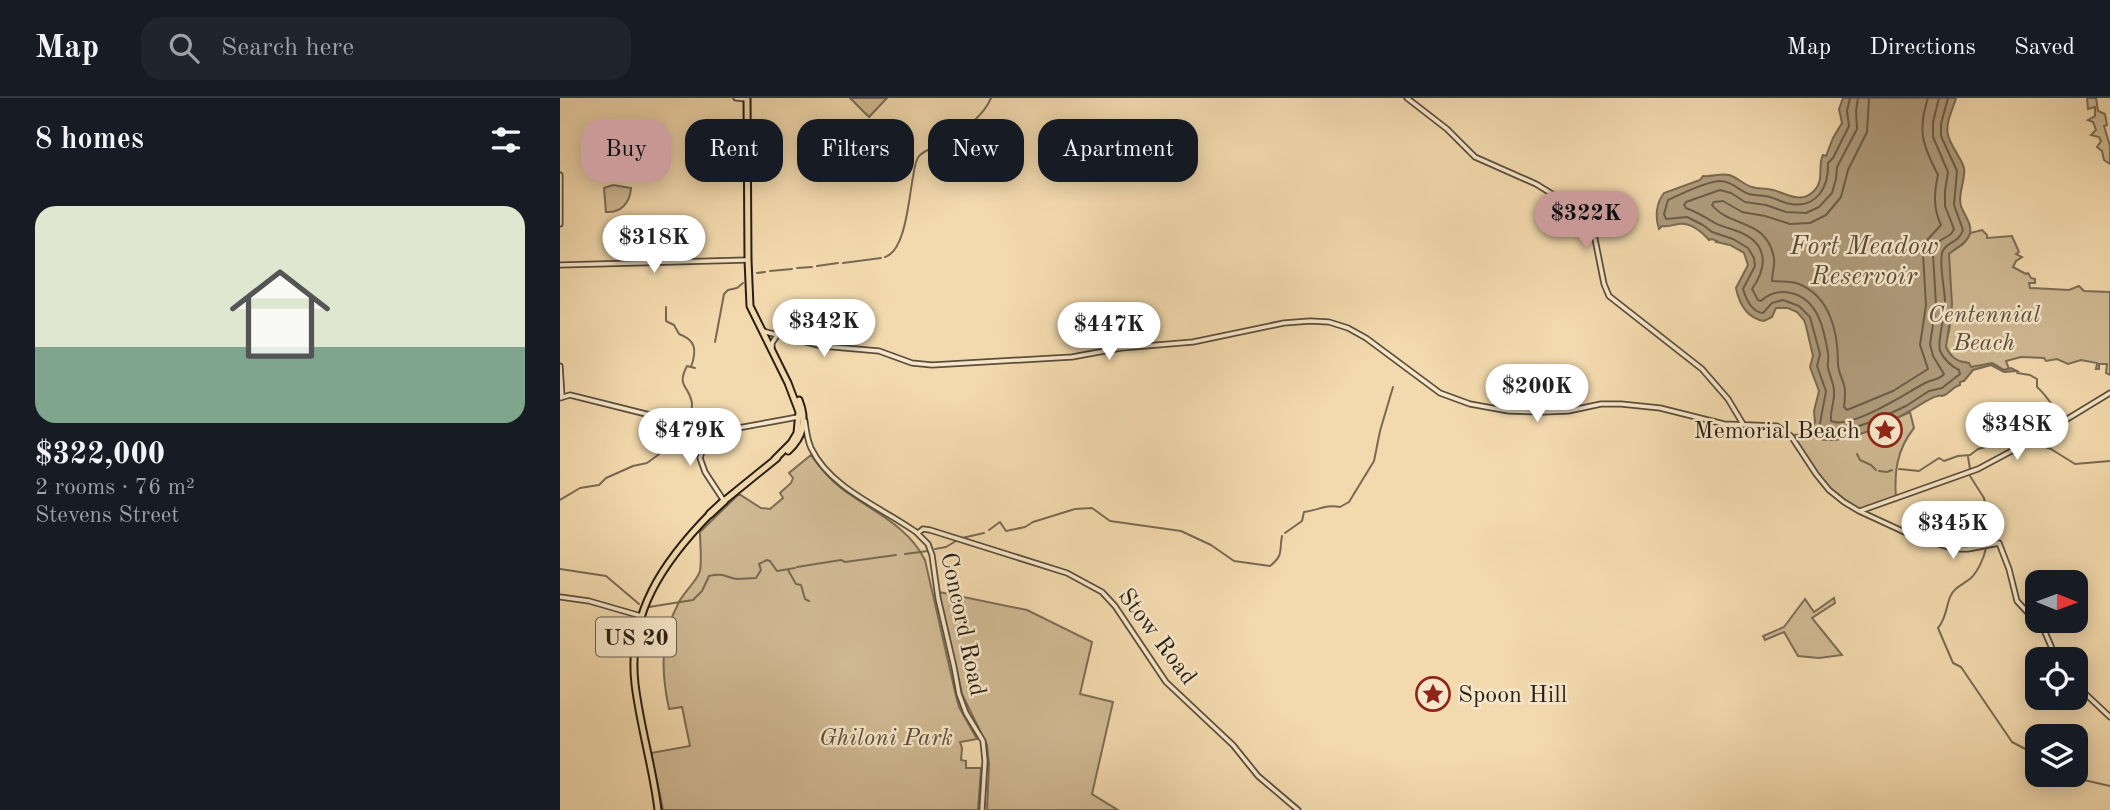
<!DOCTYPE html>
<meta charset="utf-8">
<style>
body{margin:0;font-family:"Old Standard TT",serif;background:#20242c;color:#f1f3f6;height:100vh;display:flex;flex-direction:column;font-size:26px;white-space:nowrap}
*{box-sizing:border-box;margin:0}
p{font-size:23px;color:#9ea1a6}
.icon{flex:none;width:38px;height:38px;fill:none;stroke:currentColor;stroke-width:2;stroke-linecap:round;stroke-linejoin:round}
.map{position:relative;flex:1;overflow:hidden}
.side{display:flex;flex-direction:column;background:#171b24;width:560px}
.side>*{flex:none}
.guide{position:absolute;left:21px;top:21px;width:665px;height:63px;display:flex;gap:14px}
.needle{width:46px;rotate:91deg}
.buttons{position:absolute;left:1465px;top:472px;display:grid;gap:14px}
.buttons a{display:grid;place-items:center;width:63px;height:63px;border-radius:14px;background:#171b24;box-shadow:0 4px 18px #0003;font-size:35px}
.price{position:absolute;translate:-50% -60px;padding:0 16px;border-radius:24px;background:#fff;color:#222;font-size:23px;line-height:46px;filter:drop-shadow(0 2px 4px #0008)}
.price::after{content:'';position:absolute;left:50%;top:42px;width:21px;height:16px;margin-left:-10px;background:inherit;clip-path:polygon(0 0,100% 0,50% 100%)}
.price.selected{background:#c59692;color:#111}
ul{padding:0;list-style:none}
li{display:grid;align-content:center;gap:14px;height:371px;padding:0 35px}
li span{display:grid;place-items:center;height:217px;border-radius:21px;color:#555}
li>.icon{margin-inline-start:auto}
span .icon{width:126px;height:126px;fill:#fffc;stroke-width:1}
li b{font-size:30px}
h2{display:flex;justify-content:space-between;align-items:center;height:84px;padding:0 35px;font-size:30px}
.chip{padding:0 24px;border-radius:21px;background:#171b24;box-shadow:0 4px 18px #0003;font-size:24px;line-height:63px}
.chip.selected{background:#c59692;color:#111}
header{display:flex;align-items:center;gap:42px;box-sizing:border-box;height:98px;padding:0 35px;background:#171b24;border-bottom:2px solid #363941}
header strong{font-size:33px}
nav{display:flex;gap:38px;margin-inline-start:auto;font-size:24px}
.search{width:490px;height:63px;background:#20242c;display:flex;align-items:center;gap:18px;box-sizing:border-box;padding:0 24px;border-radius:21px;color:#9ea1a6;font-size:26px}
main{display:flex;flex:1;min-height:0}
.map>svg:first-child{display:block}
</style>
<header>
<strong>Map</strong>
<div class="search"><svg class="icon" aria-label="search" viewBox="0 0 24 24"><circle cx="10" cy="10" r="6"/><path d="M15 15l6 6"/></svg>Search here</div>
<nav><a>Map</a><a>Directions</a><a>Saved</a></nav>
</header>
<main>
<section class="side">
<h2>8 homes<svg class="icon" aria-label="filters" viewBox="0 0 24 24"><path d="M4 7h16M4 17h16"/><circle cx="9" cy="7" r="2"/><circle cx="15" cy="17" r="2"/></svg></h2>
<ul>
<li><span style="background:linear-gradient(#dfe7d0 65%,#7fa58c 0)"><svg class="icon" aria-label="home" viewBox="0 0 24 24"><path d="M3 11l9-7 9 7M6 9v11h12V9"/></svg></span><div><b>$322,000</b><p>2 rooms · 76 m²</p><p>Stevens Street</p></div></li>
</ul>
</section>
<div class="map">
<svg width="1550" height="712" viewBox="0 0 1550 712">
<rect width="100%" height="100%" fill="#f3daae"/>
<filter id="stains"><feTurbulence type="fractalNoise" baseFrequency=".00286" numOctaves="4"/><feColorMatrix values="0 0 0 0 .2 0 0 0 0 .09 0 0 0 0 .02 0 0 0 .5 -.17"/></filter>
<radialGradient id="worn" r=".72"><stop offset=".6" stop-color="#630" stop-opacity="0"/><stop offset="1" stop-color="#630" stop-opacity=".3"/></radialGradient>
<g fill="#d0ba94" stroke="#7c6c55" stroke-width="2">
<polygon points="290,0 327,0 309,19"/>
<polygon points="1527,0 1536,0 1538,13 1545,16 1547,27 1544,28 1550,48 1550,66 1544,62 1542,53 1537,49 1541,43 1539,39 1531,37 1536,32 1533,24 1528,22 1535,18 1535,9 1528,11"/>
<path d="M53,87L71,90C70,105 61,115 46,114L44,90Z"/>
<path d="M1422,132L1427,137V140L1452,138L1459,154L1456,156L1462,159L1456,163L1453,169L1466,176L1468,175L1471,180L1475,181V185H1469L1470,190L1509,192L1519,188L1524,193L1550,194V277L1546,275L1547,266H1539V271H1536L1537,265L1521,262L1508,266L1497,261L1486,263L1484,260L1461,259L1446,263L1449,271L1444,272L1434,266L1410,270L1406,264C1398,265 1389,258 1386,249C1385,244 1388,238 1389,233C1394,207 1388,182 1389,156C1397,147 1404,151 1410,135Z"/>
<path d="M1350,314L1354,330C1337,351 1334,374 1336,401L1299,413L1266,388L1231,338C1249,333 1255,343 1270,342C1298,340 1324,326 1350,314Z"/>
<path d="M251,357C260,370 269,381 281,390C311,413 348,427 365,462L396,598L399,609L417,641L400,644L402,650L401,662L406,663V670H421L418,712H103L91,655L130,648L122,609L109,611C101,574 100,539 119,504C124,494 137,483 140,473C142,461 140,446 140,434L179,396L201,410L210,411L223,400L220,395L231,385L233,380L229,375Z"/>
<polygon points="379,494 467,512 532,544 520,596 553,604 532,696 558,712 427,712 429,666 427,647 402,596"/>
<polygon points="1274,500 1275,505 1252,520 1282,557 1259,560 1238,558 1224,534 1205,542 1203,538 1224,529 1245,501 1254,514"/>
</g>
<path fill="#ae9a7a" stroke="#786952" stroke-width="2" d="M1283,0H1396C1393,11 1385,25 1388,37C1391,49 1402,61 1404,70C1406,83 1397,95 1401,108C1404,117 1414,128 1409,138C1404,148 1396,149 1389,156L1392,207L1386,249C1391,260 1398,264 1409,265L1411,269L1432,265L1444,272L1451,270L1457,273L1444,274L1431,267L1413,272L1404,283L1400,284V287C1392,289 1390,296 1382,298C1381,298 1380,297 1378,298C1370,299 1356,310 1346,315C1325,327 1269,355 1249,335L1255,324L1254,313L1259,293L1250,269L1253,258L1246,228L1244,222L1237,214L1228,210H1216L1212,219L1204,223C1187,220 1179,205 1176,190L1188,167L1184,155L1170,147L1156,144L1157,143L1152,141L1149,142C1142,134 1130,124 1118,126C1112,127 1110,129 1102,128L1099,131C1095,119 1096,105 1104,95L1140,82L1143,78C1152,79 1160,75 1169,77C1177,79 1184,87 1192,89C1198,91 1203,90 1208,91C1224,93 1239,108 1254,93C1265,82 1257,68 1263,57L1266,58L1273,40L1282,25L1279,11Z"/>
<g fill="none" stroke-linecap="round" stroke-linejoin="round">
<g stroke="#6b5c48" stroke-width="2">
<path d="M1290,0L1287,13L1289,28L1273,60L1268,65C1269,89 1257,110 1231,106C1223,105 1217,101 1210,99C1203,97 1196,98 1189,96C1178,92 1172,83 1159,83C1144,84 1122,96 1108,102L1104,116L1106,121L1127,119L1143,127L1152,134L1173,141L1188,150L1194,160L1195,168L1183,191C1186,201 1192,214 1203,215L1212,205L1223,202L1239,208L1250,219L1260,256L1257,268L1266,293L1259,331L1265,335L1285,333L1316,322L1346,308L1369,293L1382,290L1400,276L1399,272C1391,268 1384,261 1380,253C1377,243 1384,222 1385,210C1386,192 1379,173 1382,155C1385,144 1398,146 1403,132L1394,107L1397,73L1381,38V26L1388,0"/>
<path d="M1298,0L1296,13L1297,31L1277,69L1276,81L1272,95L1259,109L1246,115L1226,114L1206,107L1185,104L1171,95L1160,92L1126,104L1124,107L1126,110C1137,114 1145,119 1155,125C1162,129 1170,130 1177,133C1207,144 1209,167 1192,191L1198,202L1201,203C1210,195 1219,192 1231,195C1258,201 1264,231 1268,255C1269,260 1267,265 1268,270C1270,279 1275,287 1274,296C1274,306 1270,313 1271,323C1291,332 1346,295 1365,285C1373,281 1379,282 1384,276L1373,258L1370,246L1376,207L1373,157L1378,144L1391,136L1394,131L1385,108V93L1388,74L1373,39V24L1379,0"/>
<path d="M1309,0L1307,34L1288,72L1281,99L1266,117L1250,125L1230,126L1205,118L1182,114L1163,103L1154,104L1152,107C1170,130 1207,120 1214,160C1215,168 1212,176 1212,183C1221,184 1231,183 1239,186C1271,199 1278,236 1278,265C1278,273 1282,280 1284,287C1286,294 1285,301 1284,309L1287,312L1333,293L1368,271L1360,247L1366,207L1363,156L1368,141L1381,127C1373,110 1374,95 1378,77C1363,48 1357,33 1368,0"/>
</g>
<g stroke="#786952" stroke-width="2">
<path d="M325,159C346,153 349,98 353,79C354,73 355,63 359,58C363,53 373,50 379,47C397,37 423,20 431,0"/>
<polyline points="283,165 321,160"/>
<polyline points="257,168 278,165"/>
<polyline points="237,170 252,169"/>
<polyline points="210,173 232,171"/>
<polyline points="197,175 205,174"/>
<path d="M106,209V223L114,227L119,236C136,242 137,252 131,269"/>
<polyline points="155,244 164,196 168,192 177,190 183,185"/>
<path d="M1457,275L1470,277L1477,281V289C1483,294 1488,301 1493,308L1492,324"/>
<path d="M130,322C131,317 132,311 132,305C129,287 116,289 127,268L135,270"/>
<polyline points="1473,338 1490,327"/>
<polyline points="1476,343 1482,348 1491,351 1515,366 1550,363"/>
<polyline points="1297,356 1300,362 1311,367 1316,372"/>
<polyline points="1408,359 1410,371"/>
<path d="M1339,371L1359,373L1379,360L1384,363L1398,358L1410,357L1418,351L1434,347L1440,341C1454,343 1460,332 1472,339"/>
<polyline points="1319,373 1327,374 1332,372"/>
<polyline points="1410,378 1424,400 1427,417 1427,444"/>
<polyline points="0,402 20,390 39,387 46,380 73,368 87,365 113,346 128,329"/>
<path d="M429,432L440,424L446,433L465,429L473,424L515,411L532,410L550,423L621,433L651,447L674,463L710,468C724,457 719,453 722,438"/>
<path d="M725,435L742,423L744,414C759,412 766,406 780,409L789,404L814,363L820,333L833,289"/>
<polyline points="402,440 424,435"/>
<path d="M1426,450C1424,460 1418,473 1411,480C1404,486 1394,489 1390,499C1386,509 1386,521 1378,530L1393,565L1401,569L1452,644L1471,654L1477,655"/>
<polyline points="375,451 386,449 396,443"/>
<polyline points="345,456 368,453"/>
<polyline points="237,469 281,462 285,464 336,457"/>
<polyline points="0,471 46,478 79,506"/>
<polyline points="228,472 236,486 241,487 245,501 249,503"/>
<path d="M89,509L133,502L142,493L149,478C165,474 165,480 178,481C183,481 190,480 196,480L201,472L199,466L207,462L210,463L217,473L235,470"/>
<polyline points="1516,672 1524,682 1550,688"/>
</g>
<g stroke="#5b4e3c" stroke-width="7">
<g id="tertiary">
<polyline points="176,0 187,1"/>
<polyline points="847,0 887,31 915,59 976,86 1015,110 1034,136 1044,186 1049,198 1142,271 1168,301 1183,326"/>
<polyline points="0,77 0,126"/>
<polyline points="0,167 187,162"/>
<polyline points="202,232 206,234 262,248 319,253 352,265 372,267 512,259 561,250 633,244 724,225 750,223 769,224 788,230 806,240 880,295 910,306 949,313 982,314 1008,313 1041,306 1061,306 1100,310 1164,326 1217,328 1231,338 1256,376 1269,392 1284,404 1299,413 1351,437 1394,451 1408,451 1439,445 1449,471 1457,503 1484,532 1497,562"/>
<polyline points="212,250 212,245 216,239"/>
<polyline points="0,268 2,299"/>
<polyline points="0,300 10,297 106,321 158,331 178,330 238,319"/>
<path d="M245,323C246,332 247,341 251,350C271,391 321,409 356,434L368,446L372,457L378,500L394,569L399,596L406,615L423,643L425,663L422,712"/>
<polyline points="150,329 140,360 145,374 164,403"/>
<polyline points="1300,413 1418,371 1476,340 1550,295"/>
<polyline points="358,435 363,431 370,432 507,475 542,494 555,508 606,584 673,647 698,678 738,712"/>
<polyline points="0,499 29,503 81,518"/>
<polyline points="1516,587 1550,619"/>
</g>
</g>
<g stroke="#281f16" stroke-width="9">
<g id="primary">
<polyline points="187,0 188,162 190,208 228,285 239,314 237,335 231,345 215,361"/>
<path d="M228,353C244,339 247,322 239,302"/>
<polyline points="164,403 217,360"/>
<path d="M98,712C93,670 80,628 75,586C67,516 103,464 150,416"/>
</g>
</g>
<g stroke="#281f16" stroke-width="10">
<polyline id="trunk" points="150,416 164,403"/>
</g>
<use href="#tertiary" stroke="#f7e7ca" stroke-width="3.5"/>
<use href="#primary" stroke="#f3daae" stroke-width="5"/>
<use href="#trunk" stroke="#f3daae" stroke-width="6"/>
</g>
<defs>
<g id="sight-ring" transform="scale(1.75)"><circle r="9.5" fill="#f7e7ca" stroke="#8f2418" stroke-width="1.5"/><path d="M0-6L1.8-2.2L6-1.7L2.9 1.2L3.7 5.4L0 3.3L-3.7 5.4L-2.9 1.2L-6-1.7L-1.8-2.2Z" fill="#8f2418"/></g>
</defs>
<g fill-rule="evenodd">
<use href="#sight-ring" x="1325" y="332"/>
<use href="#sight-ring" x="873" y="596"/>
</g>
<g text-anchor="middle" stroke-width="5" stroke-linejoin="round" paint-order="stroke">
<rect fill="#f7e7ca" stroke="#665b4c" stroke-width="2" x="36" y="519.5" width="80" height="39" rx="5"/>
<g font-size="23" font-weight="bold" fill="#281f16">
<text x="76" y="547">US 20</text>
</g>
<g font-size="24" font-style="italic" fill="#5a4e3c" stroke="#f7e7ca">
<text x="1424" y="224">Centennial<tspan x="1424" dy="28">Beach</tspan></text>
<text x="326" y="647">Ghiloni Park</text>
</g>
<g font-size="24" fill="#281f16" stroke="#f7e7ca" text-anchor="end">
<text x="1300" y="340">Memorial Beach</text>
<text x="898" y="604" text-anchor="start">Spoon Hill</text>
</g>
<g font-size="24" fill="#281f16" stroke="#f7e7ca">
<text transform="translate(404 526) rotate(78)" y="8">Concord Road</text>
<text transform="translate(598 538) rotate(53)" y="8">Stow Road</text>
</g>
<g font-size="26" font-style="italic" fill="#574a39" stroke="#f7e7ca">
<text x="1304" y="156">Fort Meadow<tspan x="1304" dy="30">Reservoir</tspan></text>
</g>
</g>
<rect width="100%" height="100%" filter="url(#stains)"/>
<rect width="100%" height="100%" fill="url(#worn)"/>
</svg>
<div class="buttons">
<a><svg class="needle" viewBox="-14 -14 28 28"><path d="M0-13l5 13h-10z" fill="#e53935"/><path d="M0 13l5-13h-10z" fill="#9ea1a6"/></svg></a>
<a><svg class="icon" aria-label="locate" viewBox="0 0 24 24"><circle cx="12" cy="12" r="6"/><path d="M12 2v4M12 18v4M2 12h4M18 12h4"/></svg></a>
<a><svg class="icon" aria-label="layers" viewBox="0 0 24 24"><path d="M12 4l9 5-9 5-9-5zM3 14l9 5 9-5"/></svg></a>
</div>
<b class="price selected" style="left:1026px;top:153px">$322K</b>
<b class="price" style="left:94px;top:177px">$318K</b>
<b class="price" style="left:264px;top:261px">$342K</b>
<b class="price" style="left:549px;top:264px">$447K</b>
<b class="price" style="left:977px;top:326px">$200K</b>
<b class="price" style="left:1457px;top:364px">$348K</b>
<b class="price" style="left:130px;top:370px">$479K</b>
<b class="price" style="left:1393px;top:463px">$345K</b>
<div class="guide">
<a class="chip selected">Buy</a>
<a class="chip">Rent</a>
<a class="chip">Filters</a>
<a class="chip">New</a>
<a class="chip">Apartment</a>
</div>
</div>
</main>
